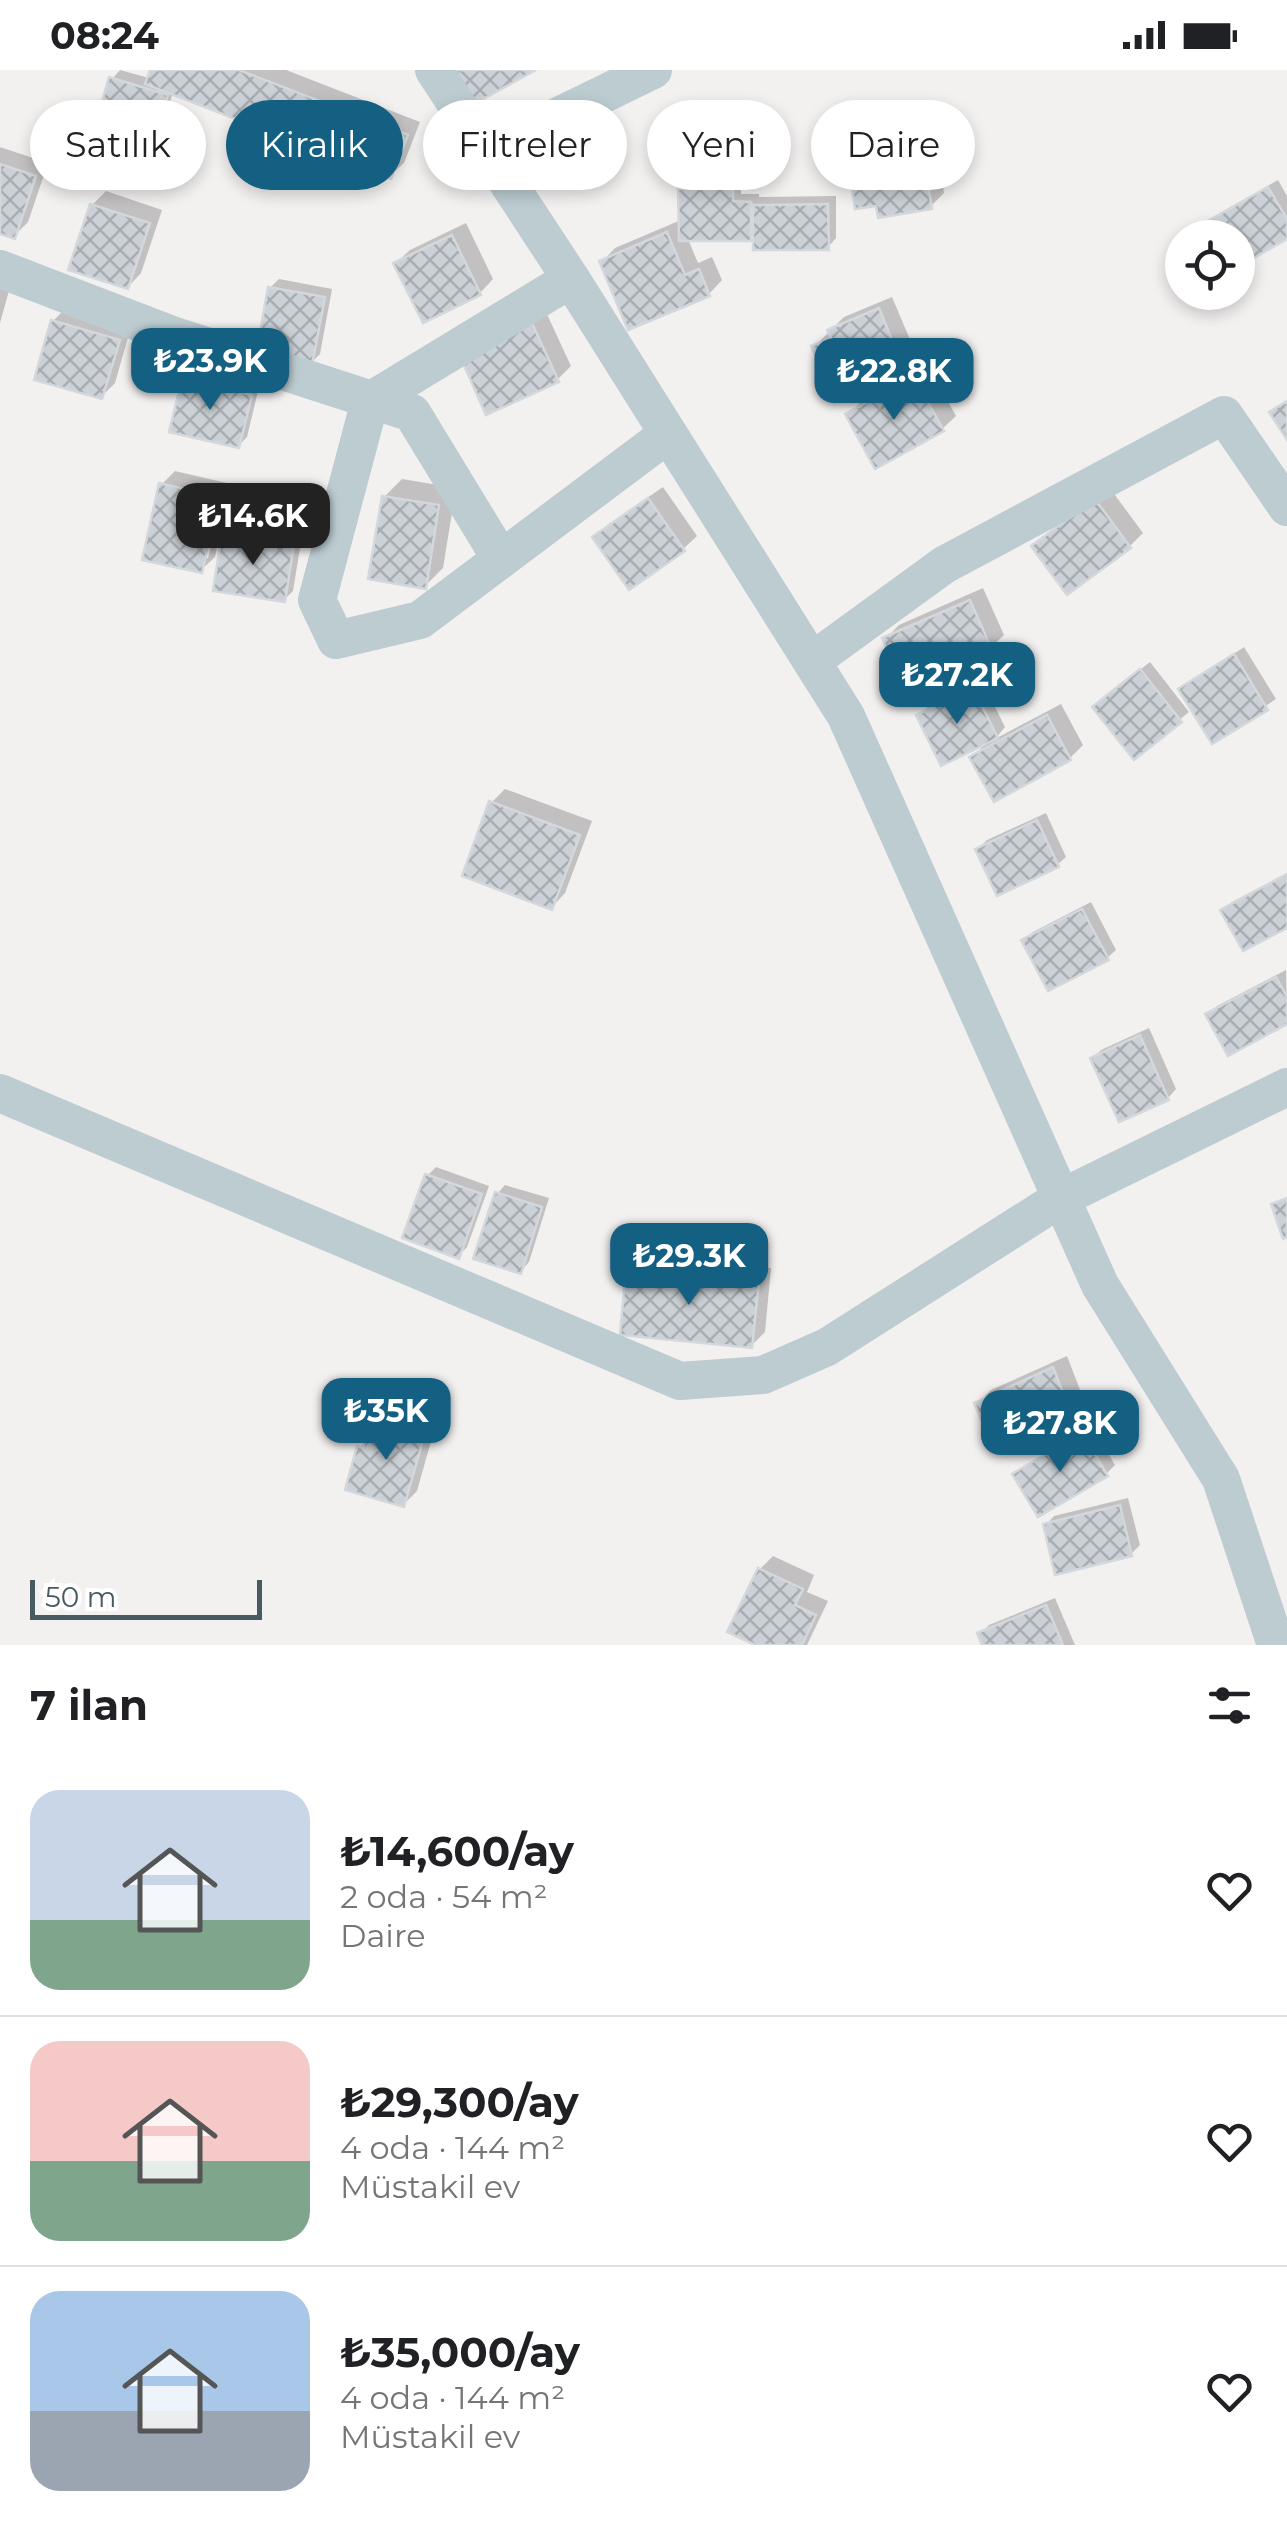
<!DOCTYPE html>
<html lang="tr">
<meta charset="utf-8">
<style>
body{margin:0;font-family:Montserrat,sans-serif;background:#f2f2f2;color:#202124;height:100vh;display:flex;flex-direction:column;font-size:38px;white-space:nowrap}
*{box-sizing:border-box;margin:0}
p{font-size:32px;color:#757577}
.icon{flex:none;width:55px;height:55px;fill:none;stroke:currentColor;stroke-width:2;stroke-linecap:round;stroke-linejoin:round}
.map{position:relative;height:1575px;overflow:hidden}
.details{display:flex;flex-direction:column;background:#fff;flex:1}
.details>*{flex:none}
.top-card{position:absolute;left:30px;top:30px;width:1228px;height:90px;display:flex;gap:20px}
.controls{position:absolute;left:1165px;top:150px;display:grid;gap:20px}
.controls a{display:grid;place-items:center;width:90px;height:90px;border-radius:50%;background:#fff;box-shadow:0 5px 15px #0003;font-size:50px}
.scale{position:absolute;left:30px;bottom:25px;width:232px;box-sizing:border-box;padding-left:10px;border:5px solid #465a60;border-top:0;font-size:28px;line-height:35px;white-space:nowrap;color:#465a60;-webkit-text-stroke:8px #fff;paint-order:stroke}
.price{position:absolute;translate:-50% -85px;padding:0 22px;border-radius:20px;background:#146083;color:#fff;font-size:32px;line-height:65px;filter:drop-shadow(0 2px 5px #0008)}
.price::after{content:'';position:absolute;left:50%;top:60px;width:30px;height:22px;margin-left:-15px;background:inherit;clip-path:polygon(0 0,100% 0,50% 100%)}
.price.active{background:#222;color:#fff}
ul{padding:0;list-style:none}
li{display:flex;align-items:center;gap:30px;height:250px;padding:0 30px}
li+li{border-top:2px solid #e0e0e0}
li span{display:grid;place-items:center;flex:none;width:280px;height:200px;border-radius:30px;color:#555}
li>.icon{margin-inline-start:auto}
span .icon{width:120px;height:120px;fill:#fffc;stroke-width:1}
li b{font-size:42px}
h2{display:flex;justify-content:space-between;align-items:center;height:120px;padding:0 30px;font-size:42px}
.chip{padding:0 35px;border-radius:45px;background:#fff;box-shadow:0 5px 15px #0003;font-size:35px;line-height:90px}
.chip.active{background:#146083;color:#fff}
.status{display:flex;justify-content:space-between;align-items:center;height:70px;padding:0 50px;background:#fff;direction:ltr}
.status svg{height:28px;fill:currentColor}
.map>svg:first-child{display:block}
</style>
<div class="status"><b>08:24</b><svg viewBox="0 0 49 12"><path d="M0 12V9h3v3zM5 12V6h3v6zM10 12V3h3v9zM15 12V0h3v12zM26 1h20v11H26zM47 4h2v5h-2z"/></svg></div>
<div class="map">
<svg width="1287" height="1575" viewBox="0 0 1287 1575">
<defs>
<pattern id="building-cross-hatch" width="8" height="8" patternUnits="userSpaceOnUse" patternTransform="scale(2.5)"><rect width="8" height="8" fill="#cbd1d6"/><path d="M0 0l8 8M0 8l8-8" fill="none" stroke="#a7adb1"/></pattern>
</defs>
<rect width="100%" height="100%" fill="#f3f0f0"/>
<g fill="#0003" fill-rule="evenodd">
<polygon points="120,0 149,8 153,0 286,0 420,52 404,93 390,106 173,22 156,79 147,88 112,9"/>
<polygon points="932,49 944,123 930,137 878,133 847,73 861,60"/>
<polygon points="0,77 48,93 28,152 14,166 0,161"/>
<polygon points="741,110 741,124 759,124 759,127 836,126 836,168 828,177 756,168 688,169 698,193 712,187 722,210 709,224 602,192 615,178 681,150 681,120 690,111"/>
<polygon points="1278,110 1287,126 1287,166 1238,194 1238,168 1211,151 1220,143"/>
<polygon points="106,121 162,140 141,203 128,217 92,135"/>
<polygon points="466,153 493,209 480,223 396,193 410,180"/>
<polygon points="279,209 332,219 320,284 311,293 270,218"/>
<polygon points="0,214 10,217 0,253"/>
<polygon points="892,227 917,286 904,300 814,277 844,247"/>
<polygon points="66,238 131,257 115,313 102,326 53,251"/>
<polygon points="545,240 571,296 557,310 462,285"/>
<polygon points="928,295 956,346 942,359 848,345 862,331"/>
<polygon points="193,302 259,317 247,367 238,376 184,310"/>
<path d="M175,401L231,414L215,487L201,500L161,415ZM220,414L225,415L208,488H203Z"/>
<polygon points="402,409 456,418 443,498 425,516 384,427"/>
<polygon points="663,417 697,466 683,479 595,467 609,454"/>
<polygon points="1109,417 1143,463 1130,476 1034,476"/>
<polygon points="233,455 302,466 293,521 284,530 224,464"/>
<polygon points="983,518 1004,565 990,578 885,569 899,555"/>
<polygon points="1244,577 1276,629 1213,671 1181,619"/>
<polygon points="1150,592 1189,642 1135,686 1104,628"/>
<polygon points="982,611 1005,657 995,669 1061,634 1083,675 1070,688 972,687 990,670 919,646 928,637"/>
<polygon points="505,719 592,751 565,823 552,837 491,733"/>
<polygon points="1046,743 1066,787 1057,795 978,779 987,770"/>
<polygon points="1287,803 1287,855 1224,840 1232,832"/>
<polygon points="1091,832 1116,880 1107,888 1024,870 1033,862"/>
<polygon points="1286,900 1287,951 1209,944 1217,936"/>
<polygon points="1149,958 1176,1019 1168,1028 1093,988 1101,980"/>
<polygon points="436,1097 489,1116 467,1177 458,1186 427,1106"/>
<polygon points="505,1115 549,1128 529,1192 521,1201 497,1124"/>
<polygon points="642,1185 771,1198 765,1262 752,1275 628,1199"/>
<polygon points="1067,1286 1084,1330 1070,1344 977,1334 991,1320"/>
<polygon points="388,1336 437,1350 417,1421 404,1434 360,1377 368,1369 374,1349"/>
<polygon points="1092,1356 1115,1395 1106,1404 1015,1405 1024,1396"/>
<polygon points="1128,1428 1140,1475 1131,1484 1046,1455 1054,1446"/>
<polygon points="773,1486 814,1505 807,1522 828,1531 807,1575 761,1575 760,1499"/>
<polygon points="1055,1528 1075,1575 985,1575 980,1564 989,1555"/>
</g>
<g fill="url(#building-cross-hatch)" stroke="#d3d8dc" stroke-width="2.5">
<polygon points="150,0 239,0 408,65 391,109 145,14"/>
<polygon points="455,0 536,0 474,34"/>
<polygon points="109,7 168,25 148,90 90,73"/>
<polygon points="919,61 932,139 878,148 876,136 855,139 845,72"/>
<polygon points="0,94 36,106 15,169 0,164"/>
<polygon points="1268,117 1287,149 1287,169 1238,197 1238,168 1218,168 1208,151"/>
<polygon points="733,118 733,131 751,132 751,171 679,171 678,119"/>
<polygon points="90,134 150,153 128,219 68,200"/>
<polygon points="828,134 829,180 753,180 753,135"/>
<polygon points="667,162 685,205 699,199 710,226 628,260 599,191"/>
<polygon points="452,165 481,225 423,253 393,193"/>
<polygon points="268,217 325,227 312,295 256,285"/>
<polygon points="879,238 905,302 835,332 811,276 831,268 827,260"/>
<polygon points="51,250 120,270 102,329 34,310"/>
<polygon points="531,251 559,312 486,345 459,284"/>
<polygon points="914,307 944,361 875,399 845,344"/>
<polygon points="182,309 252,325 239,378 169,362"/>
<polygon points="1287,331 1287,370 1269,342"/>
<polygon points="159,413 219,427 202,503 142,490"/>
<polygon points="382,426 439,435 426,519 368,509"/>
<polygon points="648,428 685,481 629,520 592,467"/>
<polygon points="1095,429 1131,478 1067,525 1031,476"/>
<polygon points="222,463 294,474 285,532 213,521"/>
<polygon points="970,530 992,580 904,619 882,568"/>
<polygon points="1234,584 1268,640 1212,674 1178,619"/>
<polygon points="1140,599 1182,652 1134,690 1092,637"/>
<polygon points="973,618 998,668 941,696 916,645"/>
<polygon points="1047,645 1071,690 994,732 969,687"/>
<polygon points="489,731 580,765 552,840 462,806"/>
<polygon points="1037,750 1059,797 997,826 975,779"/>
<polygon points="1287,804 1287,858 1243,881 1220,840"/>
<polygon points="1082,839 1109,890 1048,921 1021,870"/>
<polygon points="1276,907 1287,927 1287,954 1228,986 1205,944"/>
<polygon points="1140,965 1169,1030 1119,1052 1090,988"/>
<polygon points="425,1104 482,1124 459,1189 402,1168"/>
<polygon points="495,1122 542,1137 521,1204 473,1189"/>
<polygon points="1287,1128 1287,1167 1283,1169 1271,1134"/>
<polygon points="626,1197 759,1211 752,1278 620,1265"/>
<polygon points="1053,1297 1072,1346 995,1380 974,1333"/>
<polygon points="372,1348 425,1363 404,1437 345,1420 357,1376 363,1378"/>
<polygon points="1082,1363 1108,1406 1038,1447 1012,1404"/>
<polygon points="1120,1435 1132,1486 1055,1505 1043,1454"/>
<polygon points="758,1498 803,1519 795,1535 816,1545 802,1575 755,1575 727,1562"/>
<polygon points="1046,1535 1063,1575 982,1575 977,1563"/>
</g>
<g fill="none" stroke-linecap="round" stroke-linejoin="round">
<g stroke="#bcccd1" stroke-width="38">
<polyline points="434,0 571,209 846,646 1100,1215 1221,1409 1276,1575"/>
<polyline points="487,81 653,0"/>
<polyline points="0,199 172,265 412,343 501,489"/>
<polyline points="571,209 370,331 317,530 336,570 420,550 668,364"/>
<polyline points="812,591 944,495 1224,345 1287,437"/>
<polyline points="0,1023 680,1311 763,1305 827,1277 1061,1128 1287,1017"/>
</g>
</g>
</svg>
<div class="controls">
<a><svg class="icon" aria-label="locate" viewBox="0 0 24 24"><circle cx="12" cy="12" r="6"/><path d="M12 2v4M12 18v4M2 12h4M18 12h4"/></svg></a>
</div>
<div class="scale">50 m</div>
<b class="price" style="left:210px;top:343px">₺23.9K</b>
<b class="price" style="left:894px;top:353px">₺22.8K</b>
<b class="price active" style="left:253px;top:498px">₺14.6K</b>
<b class="price" style="left:957px;top:657px">₺27.2K</b>
<b class="price" style="left:689px;top:1238px">₺29.3K</b>
<b class="price" style="left:386px;top:1393px">₺35K</b>
<b class="price" style="left:1060px;top:1405px">₺27.8K</b>
<div class="top-card">
<a class="chip">Satılık</a>
<a class="chip active">Kiralık</a>
<a class="chip">Filtreler</a>
<a class="chip">Yeni</a>
<a class="chip">Daire</a>
</div>
</div>
<section class="details">
<h2>7 ilan<svg class="icon" aria-label="filters" viewBox="0 0 24 24"><path d="M4 7h16M4 17h16"/><circle cx="9" cy="7" r="2"/><circle cx="15" cy="17" r="2"/></svg></h2>
<ul>
<li><span style="background:linear-gradient(#c9d6e8 65%,#7fa58c 0)"><svg class="icon" aria-label="home" viewBox="0 0 24 24"><path d="M3 11l9-7 9 7M6 9v11h12V9"/></svg></span><div><b>₺14,600/ay</b><p>2 oda · 54 m²</p><p>Daire</p></div><svg class="icon" aria-label="heart" viewBox="0 0 24 24"><path d="M12 20l-8-8c-3-5 5-10 8-4 3-6 11-1 8 4z"/></svg></li>
<li><span style="background:linear-gradient(#f6c9c9 60%,#7fa58c 0)"><svg class="icon" aria-label="home" viewBox="0 0 24 24"><path d="M3 11l9-7 9 7M6 9v11h12V9"/></svg></span><div><b>₺29,300/ay</b><p>4 oda · 144 m²</p><p>Müstakil ev</p></div><svg class="icon" aria-label="heart" viewBox="0 0 24 24"><path d="M12 20l-8-8c-3-5 5-10 8-4 3-6 11-1 8 4z"/></svg></li>
<li><span style="background:linear-gradient(#a9c7e8 60%,#9aa5b1 0)"><svg class="icon" aria-label="home" viewBox="0 0 24 24"><path d="M3 11l9-7 9 7M6 9v11h12V9"/></svg></span><div><b>₺35,000/ay</b><p>4 oda · 144 m²</p><p>Müstakil ev</p></div><svg class="icon" aria-label="heart" viewBox="0 0 24 24"><path d="M12 20l-8-8c-3-5 5-10 8-4 3-6 11-1 8 4z"/></svg></li>
</ul>
</section>
